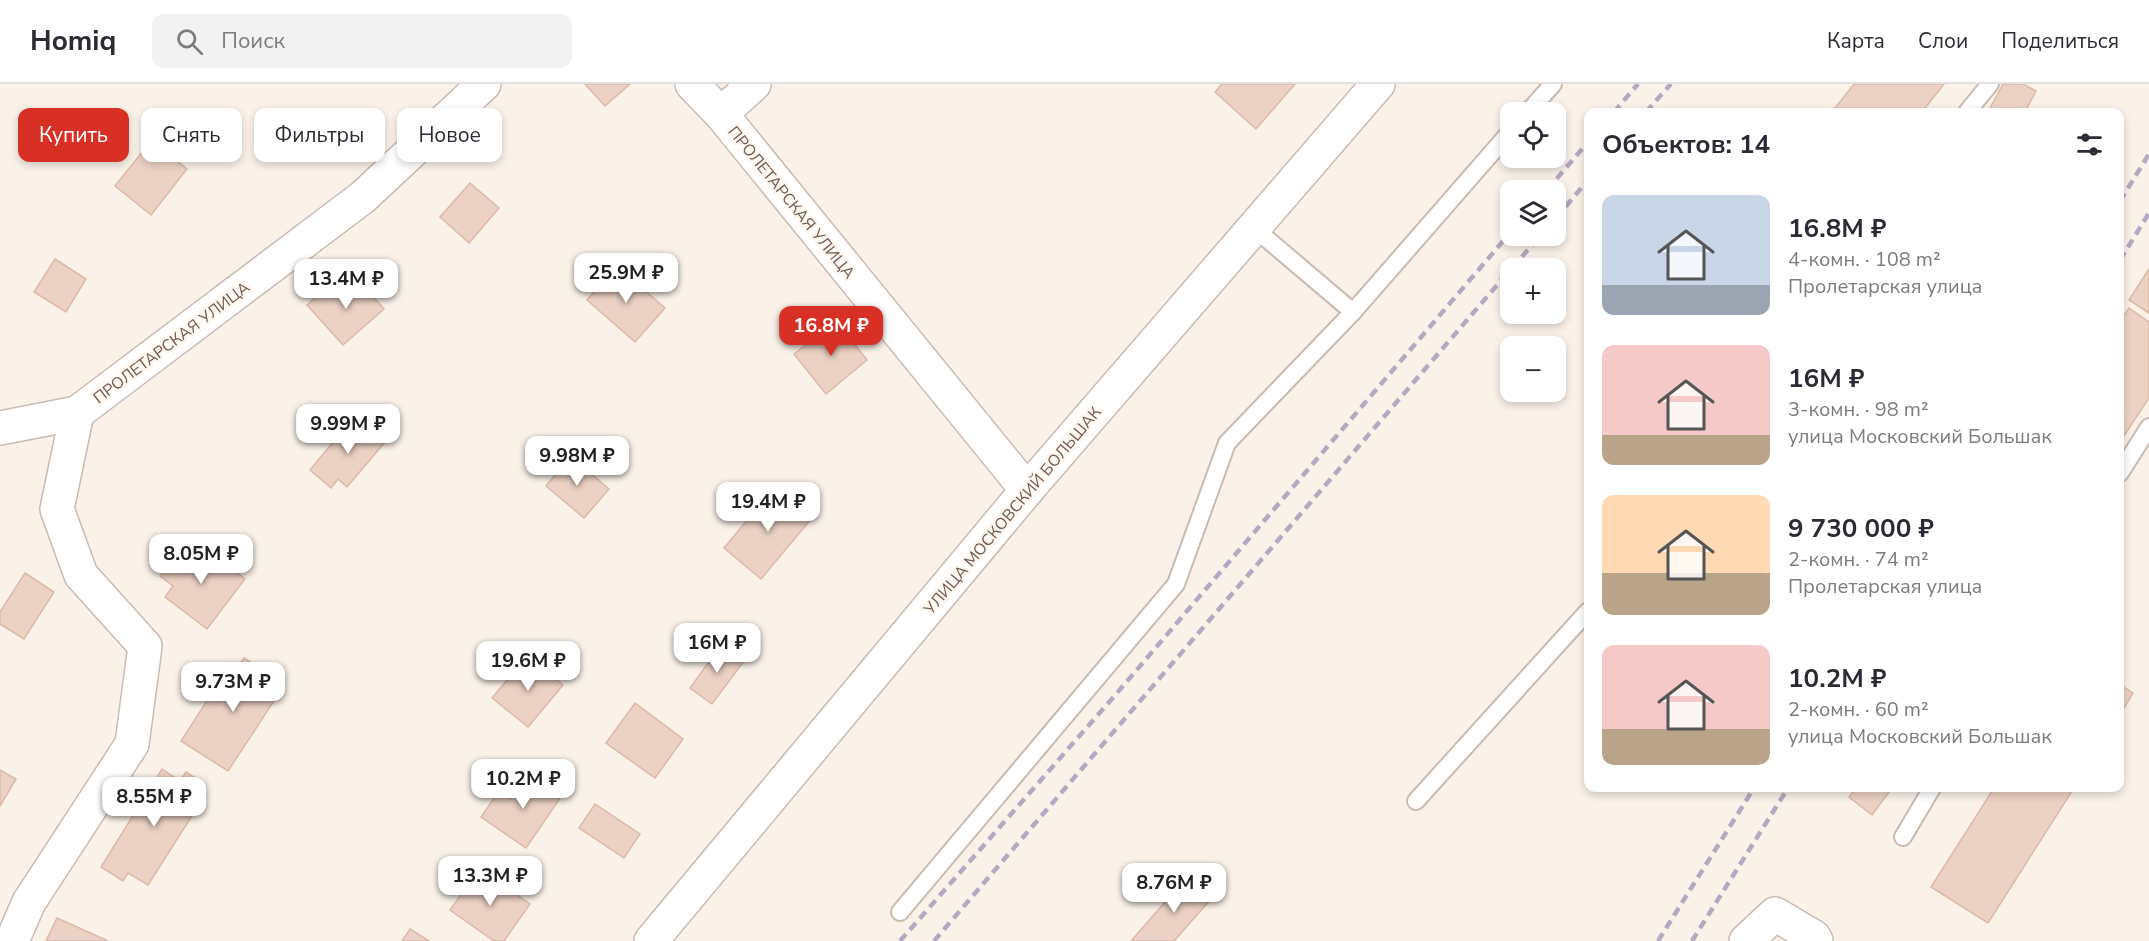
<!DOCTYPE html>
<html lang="ru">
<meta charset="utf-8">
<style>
body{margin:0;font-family:"Nunito Sans",sans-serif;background:#f2f2f3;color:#2b2b33;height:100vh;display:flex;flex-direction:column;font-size:22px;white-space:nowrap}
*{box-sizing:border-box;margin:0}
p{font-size:20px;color:#7c7c81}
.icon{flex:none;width:33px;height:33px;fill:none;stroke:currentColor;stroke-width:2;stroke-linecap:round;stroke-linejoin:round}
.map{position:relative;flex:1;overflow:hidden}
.panel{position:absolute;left:1584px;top:24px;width:540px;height:684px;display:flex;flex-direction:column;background:#fff;border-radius:12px;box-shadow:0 3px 9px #0003}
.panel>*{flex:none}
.guide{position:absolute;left:18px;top:24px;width:570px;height:54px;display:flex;gap:12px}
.fabs{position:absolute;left:1500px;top:18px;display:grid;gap:12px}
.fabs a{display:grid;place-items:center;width:66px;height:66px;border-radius:12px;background:#fff;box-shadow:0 3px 9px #0003;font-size:30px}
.price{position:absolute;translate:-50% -51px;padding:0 14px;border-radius:12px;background:#fff;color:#222;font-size:20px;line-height:39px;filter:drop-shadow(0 2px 3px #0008)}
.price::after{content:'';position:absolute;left:50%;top:36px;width:18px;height:14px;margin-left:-9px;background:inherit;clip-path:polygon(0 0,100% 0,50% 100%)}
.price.current{background:#d93025;color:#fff}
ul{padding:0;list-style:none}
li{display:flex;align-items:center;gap:18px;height:150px;padding:0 18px}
li span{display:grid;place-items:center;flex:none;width:168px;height:120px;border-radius:12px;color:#555}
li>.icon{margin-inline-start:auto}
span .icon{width:72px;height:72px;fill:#fffc;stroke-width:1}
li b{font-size:26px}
h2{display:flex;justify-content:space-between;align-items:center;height:72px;padding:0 18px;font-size:26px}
.chip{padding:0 21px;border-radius:12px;background:#fff;box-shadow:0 3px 9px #0003;font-size:21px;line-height:54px}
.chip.current{background:#d93025;color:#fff}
header{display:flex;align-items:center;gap:36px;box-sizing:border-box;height:84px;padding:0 30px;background:#fff;border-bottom:2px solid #e1e1e2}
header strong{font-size:28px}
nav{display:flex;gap:33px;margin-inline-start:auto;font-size:21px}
.search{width:420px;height:54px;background:#f2f2f3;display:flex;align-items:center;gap:15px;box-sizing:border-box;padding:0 21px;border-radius:12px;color:#7c7c81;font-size:22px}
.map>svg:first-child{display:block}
</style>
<header>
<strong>Homiq</strong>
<div class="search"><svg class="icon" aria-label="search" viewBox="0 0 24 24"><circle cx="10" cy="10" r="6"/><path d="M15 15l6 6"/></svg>Поиск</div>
<nav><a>Карта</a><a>Слои</a><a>Поделиться</a></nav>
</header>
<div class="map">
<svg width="2149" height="857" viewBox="0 0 2149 857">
<rect width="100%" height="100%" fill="#faf2e9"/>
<g fill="#ecd2c4" stroke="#dcb8a7" stroke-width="1.5">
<polygon points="585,0 630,0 605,22"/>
<polygon points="1222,0 1295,0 1256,45 1215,8"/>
<polygon points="1854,0 1944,0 1922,28 1832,28"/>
<polygon points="2003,0 2023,0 2036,7 2025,28 1988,28"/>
<polygon points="151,57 187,85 151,131 115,102"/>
<polygon points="470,99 499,124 469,159 440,133"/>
<polygon points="55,175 86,195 66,228 34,208"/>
<polygon points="617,182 665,224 635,258 587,216"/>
<polygon points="2149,185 2149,229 2129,216"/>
<polygon points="355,192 384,225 343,261 307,221 324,206 331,213"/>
<polygon points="2129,224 2149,238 2149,314 2120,358 2120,238"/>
<polygon points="836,237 867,276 826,310 794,270"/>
<polygon points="354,333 385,358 347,403 338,395 331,404 310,386"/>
<polygon points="571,372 609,405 584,434 546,402"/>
<polygon points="774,404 811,435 761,495 724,464"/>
<polygon points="203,463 245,495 207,545 165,513 173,502 160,492 181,466 194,475"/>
<polygon points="25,489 54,508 24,555 0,540 0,528"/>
<polygon points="721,561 744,577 712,620 690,604"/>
<polygon points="528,572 563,601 528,643 492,614"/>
<polygon points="244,574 285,600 228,687 181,657 232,578 238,582"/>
<polygon points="2120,601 2133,609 2120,631"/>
<polygon points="635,619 683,655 655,694 606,659"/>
<polygon points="162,685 180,697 186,688 200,697 194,707 204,713 148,801 128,789 123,797 101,783"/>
<polygon points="0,686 16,695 0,722"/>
<polygon points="530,688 563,710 526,764 481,733 499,707 511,715"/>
<polygon points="1856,704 1892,704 1872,731 1849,713"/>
<polygon points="1994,704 2074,704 1988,839 1931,803"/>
<polygon points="595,720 640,750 624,774 579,744"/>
<polygon points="479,785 530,820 504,857 494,857 450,826"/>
<polygon points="1186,794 1211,815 1174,857 1131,857"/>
<polygon points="57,834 108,857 46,857"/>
<polygon points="410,845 429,857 402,857"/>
</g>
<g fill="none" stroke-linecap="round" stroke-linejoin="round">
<g stroke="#cbbab0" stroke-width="20">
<g id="service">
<polyline points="1528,28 1553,0"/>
<polyline points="1967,28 1990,0"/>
<polyline points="1353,228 1510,48"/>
<polyline points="2120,389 2149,343"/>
<polyline points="1416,717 1588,527"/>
<polyline points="1903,753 1932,704"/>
<polyline points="900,828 1176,500 1227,359 1353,228 1254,144"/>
</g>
</g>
<g stroke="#cbbab0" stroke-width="36">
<g id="minor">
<polyline points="692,0 721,30 1027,406"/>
<polyline points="721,30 754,0"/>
<polyline points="0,344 77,329 363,113 484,0"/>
<polyline points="12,857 29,818 132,660 145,562 81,491 57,425 77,329"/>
<polyline points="1746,857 1775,830 1814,853 1816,857"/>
</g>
</g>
<g stroke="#cbbab0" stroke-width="36">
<polyline id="tertiary" points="651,857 1027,406 1378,0"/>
</g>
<use href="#service" stroke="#fff" stroke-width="16"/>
<use href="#minor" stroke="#fff" stroke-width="33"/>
<use href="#tertiary" stroke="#fff" stroke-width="33"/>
<g stroke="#b5a8c2" stroke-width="4.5" stroke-dasharray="9 6" stroke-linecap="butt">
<polyline points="1614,28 1638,0"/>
<polyline points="1646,28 1671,0"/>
<polyline points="1547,106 1588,58"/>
<polyline points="2120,117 2149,70"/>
<polyline points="1556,134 1588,96"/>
<polyline points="2120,176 2149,129"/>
<polyline points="1512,184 1540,152"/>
<polyline points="900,857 1117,609 1510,149"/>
<polyline points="934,857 1510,186"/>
<polyline points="1658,857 1754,704"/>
<polyline points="1692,857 1788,704"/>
</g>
</g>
<g text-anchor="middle" stroke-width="5" stroke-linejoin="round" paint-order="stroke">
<g font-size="16" fill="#715a50" stroke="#fdf7ef">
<text transform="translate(792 118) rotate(51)" y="6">ПРОЛЕТАРСКАЯ УЛИЦА</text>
<text transform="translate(171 258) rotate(-37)" y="6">ПРОЛЕТАРСКАЯ УЛИЦА</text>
<text transform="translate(1012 426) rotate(-50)" y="6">УЛИЦА МОСКОВСКИЙ БОЛЬШАК</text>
</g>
</g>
</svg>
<div class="fabs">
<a><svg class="icon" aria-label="locate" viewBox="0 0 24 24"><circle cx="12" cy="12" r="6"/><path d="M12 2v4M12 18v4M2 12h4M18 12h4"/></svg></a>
<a><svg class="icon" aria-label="layers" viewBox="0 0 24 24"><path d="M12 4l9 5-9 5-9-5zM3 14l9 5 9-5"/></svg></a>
<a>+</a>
<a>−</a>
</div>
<b class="price" style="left:626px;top:220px">25.9M ₽</b>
<b class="price" style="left:346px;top:226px">13.4M ₽</b>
<b class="price current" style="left:831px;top:273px">16.8M ₽</b>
<b class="price" style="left:348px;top:371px">9.99M ₽</b>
<b class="price" style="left:577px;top:403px">9.98M ₽</b>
<b class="price" style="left:768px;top:449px">19.4M ₽</b>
<b class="price" style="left:201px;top:501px">8.05M ₽</b>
<b class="price" style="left:717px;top:590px">16M ₽</b>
<b class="price" style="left:528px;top:608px">19.6M ₽</b>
<b class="price" style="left:233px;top:629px">9.73M ₽</b>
<b class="price" style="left:523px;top:726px">10.2M ₽</b>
<b class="price" style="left:154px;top:744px">8.55M ₽</b>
<b class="price" style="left:490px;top:823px">13.3M ₽</b>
<b class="price" style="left:1174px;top:830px">8.76M ₽</b>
<div class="guide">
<a class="chip current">Купить</a>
<a class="chip">Снять</a>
<a class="chip">Фильтры</a>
<a class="chip">Новое</a>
</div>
<section class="panel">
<h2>Объектов: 14<svg class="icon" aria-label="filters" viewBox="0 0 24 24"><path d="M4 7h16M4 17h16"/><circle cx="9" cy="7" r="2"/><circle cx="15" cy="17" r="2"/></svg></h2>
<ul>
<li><span style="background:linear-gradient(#c9d6e8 75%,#9aa5b1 0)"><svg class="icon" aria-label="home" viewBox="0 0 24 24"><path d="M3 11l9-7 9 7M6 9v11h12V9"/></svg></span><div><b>16.8M ₽</b><p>4-комн. · 108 m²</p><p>Пролетарская улица</p></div></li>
<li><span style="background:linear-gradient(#f6c9c9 75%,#b9a48a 0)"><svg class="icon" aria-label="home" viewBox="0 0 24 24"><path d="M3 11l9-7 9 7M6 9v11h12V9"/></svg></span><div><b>16M ₽</b><p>3-комн. · 98 m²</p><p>улица Московский Большак</p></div></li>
<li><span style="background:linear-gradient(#ffd9b3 65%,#b9a48a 0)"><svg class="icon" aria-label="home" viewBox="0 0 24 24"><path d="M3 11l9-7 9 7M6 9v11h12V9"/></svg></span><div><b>9 730 000 ₽</b><p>2-комн. · 74 m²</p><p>Пролетарская улица</p></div></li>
<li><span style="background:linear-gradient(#f6c9c9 70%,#b9a48a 0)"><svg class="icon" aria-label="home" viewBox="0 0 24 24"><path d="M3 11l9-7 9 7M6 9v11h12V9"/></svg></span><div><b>10.2M ₽</b><p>2-комн. · 60 m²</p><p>улица Московский Большак</p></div></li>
</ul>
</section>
</div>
